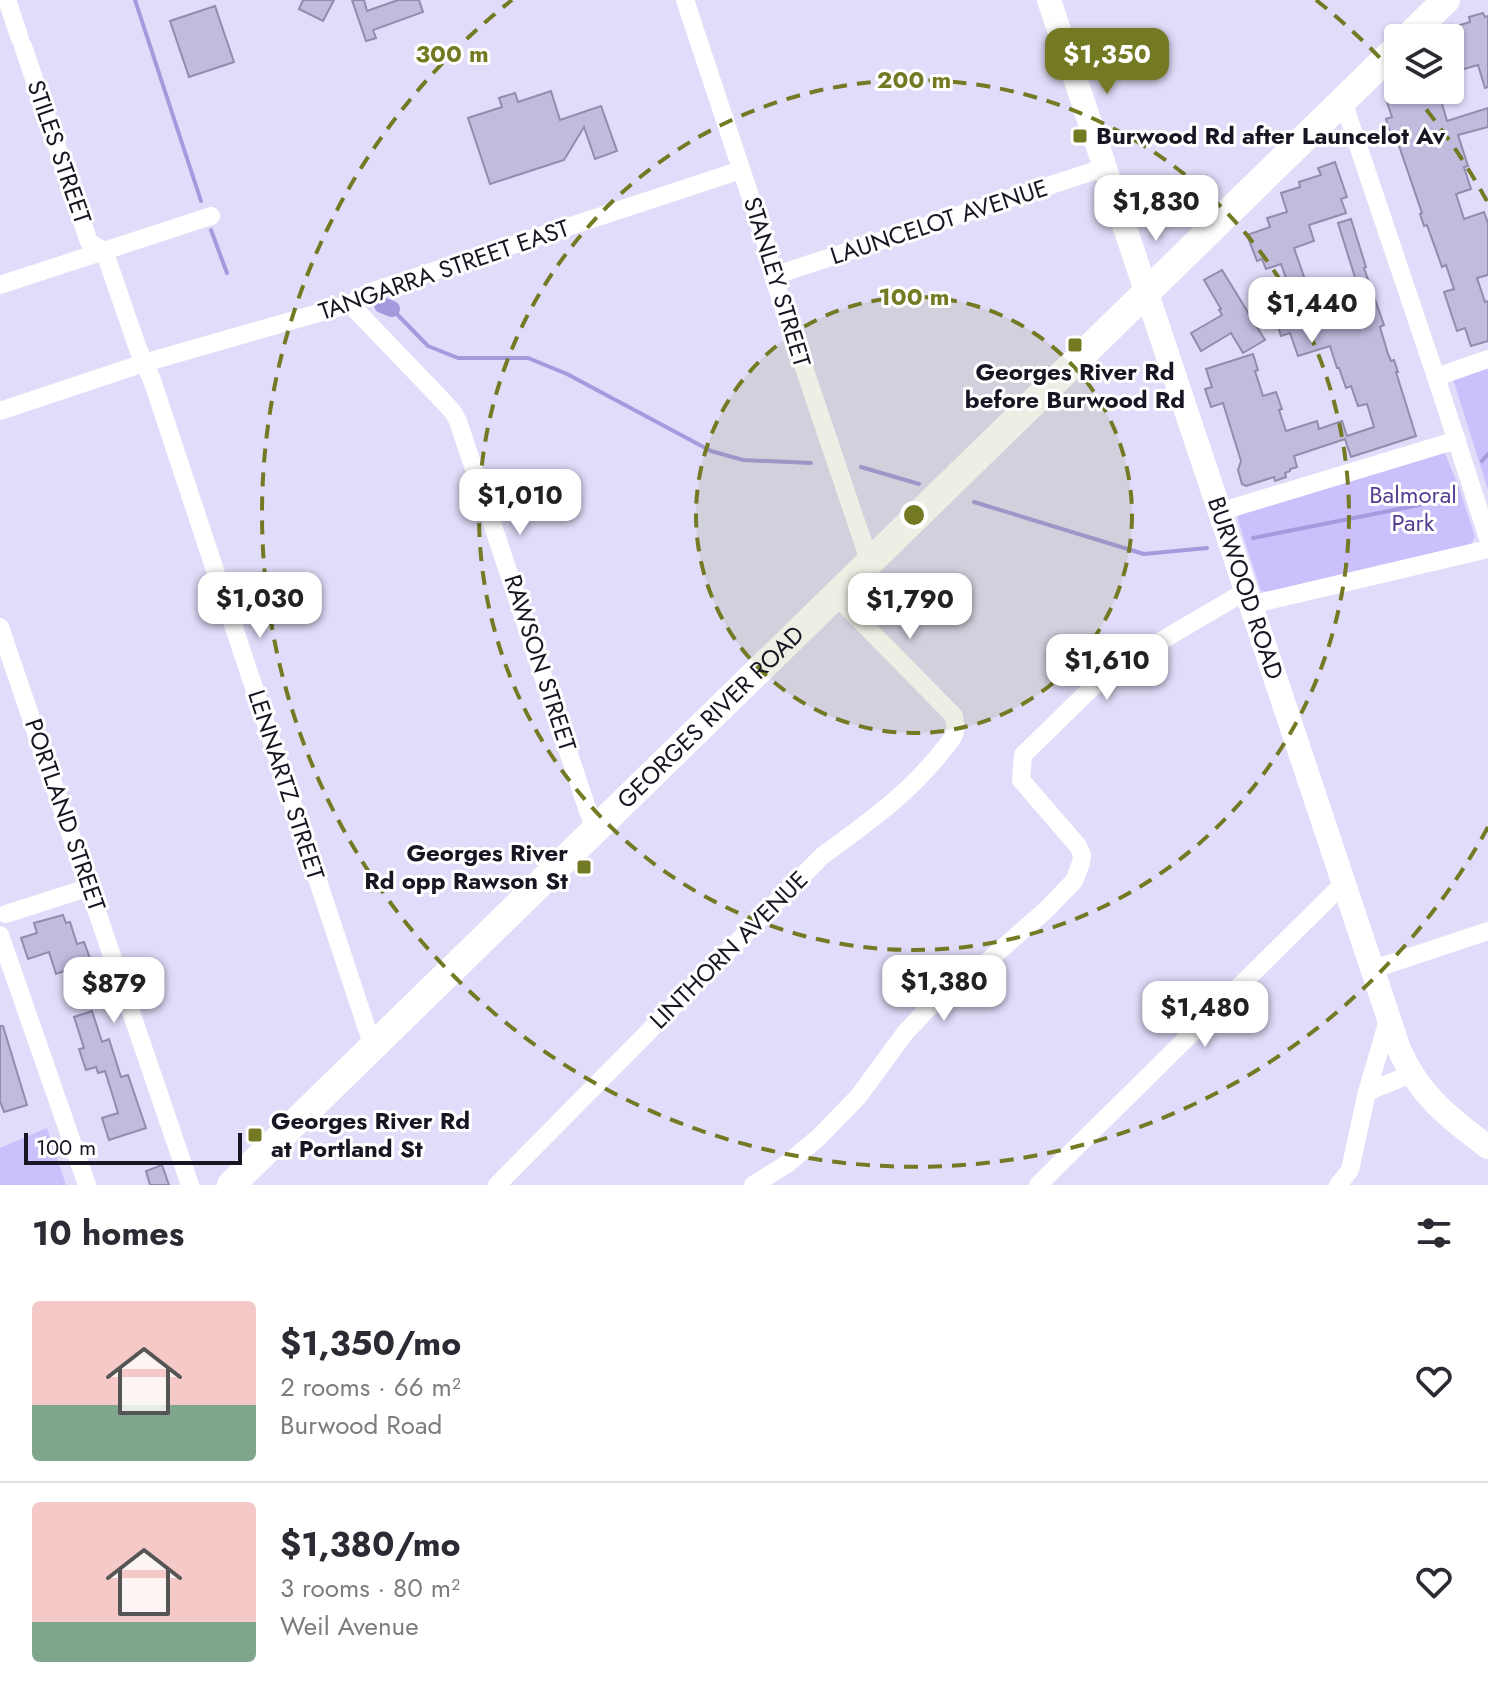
<!DOCTYPE html>
<meta charset="utf-8">
<style>
body{margin:0;font-family:Jost,sans-serif;background:#f2f2f3;color:#2b2b33;height:100vh;display:flex;flex-direction:column;font-size:30px;white-space:nowrap}
*{box-sizing:border-box;margin:0}
p{font-size:26px;color:#7c7c81}
.icon{flex:none;width:44px;height:44px;fill:none;stroke:currentColor;stroke-width:2;stroke-linecap:round;stroke-linejoin:round}
.map{position:relative;height:1185px;overflow:hidden}
.sheet{display:flex;flex-direction:column;background:#fff;flex:1}
.sheet>*{flex:none}
.buttons{position:absolute;left:1384px;top:24px;display:grid;gap:16px}
.buttons a{display:grid;place-items:center;width:80px;height:80px;border-radius:8px;background:#fff;box-shadow:0 2px 6px #0004;font-size:40px}
.scale{position:absolute;left:24px;bottom:20px;width:218px;box-sizing:border-box;padding-left:8px;border:4px solid #181623;border-top:0;font-size:22px;line-height:28px;white-space:nowrap;color:#181623;-webkit-text-stroke:6px #fff;paint-order:stroke}
.price{position:absolute;translate:-50% -68px;padding:0 18px;border-radius:16px;background:#fff;color:#222;font-size:26px;line-height:52px;filter:drop-shadow(0 2px 4px #0008)}
.price::after{content:'';position:absolute;left:50%;top:48px;width:24px;height:18px;margin-left:-12px;background:inherit;clip-path:polygon(0 0,100% 0,50% 100%)}
.price.active{background:#747a23;color:#fff}
ul{padding:0;list-style:none}
li{display:flex;align-items:center;gap:24px;height:200px;padding:0 32px}
li+li{border-top:2px solid #e1e1e2}
li span{display:grid;place-items:center;flex:none;width:224px;height:160px;border-radius:8px;color:#555}
li>.icon{margin-inline-start:auto}
span .icon{width:96px;height:96px;fill:#fffc;stroke-width:1}
li b{font-size:34px}
h2{display:flex;justify-content:space-between;align-items:center;height:96px;padding:0 32px;font-size:34px}
.map>svg:first-child{display:block}
</style>
<div class="map">
<svg width="1488" height="1185" viewBox="0 0 1488 1185">
<rect width="100%" height="100%" fill="#e1dcf9"/>
<g fill="#cbc0fc">
<polygon points="1488,363 1488,490 1452,376"/>
<polygon points="1444,451 1460,490 1475,537 1470,546 1271,592 1261,591 1238,520 1238,515"/>
<polygon points="47,1128 66,1185 0,1185 0,1148"/>
</g>
<g fill="none" stroke-linecap="round" stroke-linejoin="round">
<g stroke="#a799de" stroke-width="4">
<polyline points="135,0 201,201"/>
<polyline points="211,230 227,273"/>
<polyline points="392,309 428,346 458,358 528,358 567,374 711,451 743,460 811,463"/>
<polyline points="1482,461 1488,454"/>
<polyline points="861,467 919,484"/>
<polyline points="974,502 1144,554 1207,548"/>
<polyline points="1253,538 1424,504 1443,497 1457,488"/>
</g>
<polyline stroke="#a799de" stroke-width="16" points="382,305 392,309"/>
</g>
<g fill="#c1bbde" stroke="#928cad" stroke-width="2">
<polygon points="303,0 334,0 323,21 299,9"/>
<polygon points="352,0 364,0 367,11 398,0 419,0 423,12 373,30 376,38 366,41"/>
<polygon points="215,6 234,62 189,77 170,21"/>
<polygon points="1483,13 1485,17 1488,16 1488,87 1485,88 1478,65 1450,73 1450,38 1448,37 1450,36 1450,28 1470,22 1469,17"/>
<polygon points="1403,90 1438,90 1447,121 1488,108 1488,127 1458,135 1468,166 1464,167 1471,189 1456,194 1464,219 1484,212 1488,223 1488,275 1477,278 1485,302 1488,301 1488,341 1471,346 1465,328 1457,331 1444,292 1454,289 1446,265 1442,267 1427,225 1424,226 1420,214 1422,213 1397,140 1393,141 1386,119 1392,117 1387,102 1405,97"/>
<polygon points="551,91 560,120 601,106 617,151 595,159 584,127 564,160 490,184 468,118 502,107 499,98 515,93 518,102"/>
<polygon points="1335,162 1347,197 1341,199 1346,213 1309,225 1314,241 1294,248 1309,291 1318,288 1321,299 1358,287 1338,223 1351,219 1366,267 1364,268 1384,325 1380,327 1388,354 1391,361 1394,360 1398,372 1396,372 1416,436 1351,457 1345,439 1294,456 1297,467 1290,469 1290,471 1285,473 1286,477 1275,481 1274,477 1246,486 1242,484 1238,470 1241,461 1223,403 1211,407 1205,389 1212,387 1206,369 1253,354 1258,370 1255,371 1263,396 1276,392 1282,409 1279,410 1286,431 1317,421 1319,429 1342,421 1347,436 1374,427 1367,404 1358,406 1351,386 1346,388 1339,368 1337,368 1330,346 1298,356 1290,333 1281,336 1269,296 1290,290 1281,264 1266,269 1262,259 1257,261 1247,235 1270,227 1267,218 1287,212 1281,193 1300,187 1299,182 1321,175 1318,168"/>
<polygon points="1222,270 1265,340 1243,353 1231,333 1201,351 1191,333 1222,315 1219,310 1221,309 1204,280"/>
<polygon points="63,915 66,923 70,922 77,944 84,942 103,994 85,1001 73,968 56,974 49,952 28,959 21,938 37,933 34,923"/>
<polygon points="92,1011 102,1042 109,1039 121,1077 128,1075 146,1128 109,1140 102,1118 118,1113 105,1071 98,1073 96,1067 86,1070 79,1049 84,1048 74,1017"/>
<polygon points="0,1026 3,1026 27,1105 4,1112 0,1101"/>
<polygon points="162,1165 169,1185 150,1185 146,1171"/>
</g>
<g fill="none" stroke-linecap="round" stroke-linejoin="round">
<g stroke="#fff" stroke-width="18">
<polyline points="7,0 20,39"/>
<polyline points="685,0 766,244 773,276 870,563"/>
<polyline points="23,46 89,242 103,251 107,259 137,346 152,380 373,1047"/>
<polyline points="1343,101 1436,377 1488,538"/>
<polyline points="773,276 1106,167"/>
<polyline points="0,285 211,216"/>
<polyline points="350,304 443,401 453,412 458,421 588,811 596,829"/>
<polyline points="1436,377 1488,359"/>
<polyline points="0,411 144,363 350,304 370,292 741,170"/>
<polyline points="1219,512 1457,440"/>
<polyline points="1250,605 1488,549"/>
<polyline points="0,627 190,1185"/>
<polyline points="6,914 90,887"/>
<polyline points="0,935 87,1185"/>
<polyline points="1371,970 1488,931"/>
<polyline points="1367,1092 1411,1074"/>
<path d="M497,1185L822,856C866,824 910,793 943,750C948,744 955,737 955,729C956,724 954,720 954,716L836,596"/>
<polyline points="753,1185 787,1164 818,1138 858,1097 905,1033 936,1000 981,967 1046,910 1074,881 1081,863 1082,855 1078,846 1021,780 1023,755 1108,672 1246,591"/>
<polyline points="1038,1185 1343,884"/>
<polyline points="1338,1185 1350,1170 1367,1092 1388,1020"/>
</g>
<path stroke="#fff" stroke-width="24" id="s1" d="M1049,0L1399,1049C1419,1095 1449,1118 1488,1147"/>
<g stroke="#fff" stroke-width="28">
<polyline points="1407,38 1446,0"/>
<path id="s2" d="M231,1185L1398,47"/>
</g>
</g>
<circle cx="914" cy="515" r="218" fill="#747a23" fill-opacity=".12"/>
<g fill="none" stroke="#747a23" stroke-width="4" stroke-dasharray="14 10">
<circle cx="914" cy="515" r="218"/>
<circle cx="914" cy="515" r="435"/>
<path d="M1488 827A653 653 0 1 1 512 0M1316 0A653 653 0 0 1 1395 74M1411 91A653 653 0 0 1 1488 203"/>
</g>
<g fill="#747a23" stroke="#fff" stroke-width="3">
<rect x="1072" y="128" width="16" height="16" rx="4"/>
<rect x="1067" y="337" width="16" height="16" rx="4"/>
<rect x="576" y="859" width="16" height="16" rx="4"/>
<rect x="247" y="1127" width="16" height="16" rx="4"/>
</g>
<g text-anchor="middle" stroke-width="6" stroke-linejoin="round" paint-order="stroke">
<g font-size="24" font-weight="bold" fill="#181623" stroke="#fff" text-anchor="start">
<text x="1096" y="144">Burwood Rd after Launcelot Av</text>
<text x="1075" y="380" text-anchor="middle">Georges River Rd<tspan x="1075" dy="28">before Burwood Rd</tspan></text>
<text x="568" y="861" text-anchor="end">Georges River<tspan x="568" dy="28">Rd opp Rawson St</tspan></text>
<text x="271" y="1129">Georges River Rd<tspan x="271" dy="28">at Portland St</tspan></text>
</g>
<g font-size="24" fill="#181623" stroke="#fff">
<text transform="translate(59 152) rotate(71)" y="8">STILES STREET</text>
<text transform="translate(939 222) rotate(-18)" y="8">LAUNCELOT AVENUE</text>
<text transform="translate(444 270) rotate(-19)" y="8">TANGARRA STREET EAST</text>
<text transform="translate(777 282) rotate(73)" y="8">STANLEY STREET</text>
<text dy="8" stroke="none"><textPath href="#s1" startOffset="620">BURWOOD ROAD</textPath></text>
<text transform="translate(540 663) rotate(72)" y="8">RAWSON STREET</text>
<text dy="8" stroke="none"><textPath href="#s2" startOffset="670">GEORGES RIVER ROAD</textPath></text>
<text transform="translate(286 785) rotate(72)" y="8">LENNARTZ STREET</text>
<text transform="translate(65 815) rotate(71)" y="8">PORTLAND STREET</text>
<text transform="translate(729 950) rotate(-45)" y="8">LINTHORN AVENUE</text>
</g>
<g font-size="24" fill="#543d8f" stroke="#fff">
<text x="1413" y="503">Balmoral<tspan x="1413" dy="28">Park</tspan></text>
</g>
</g>
<circle cx="914" cy="515" r="12" fill="#747a23" stroke="#fff" stroke-width="4"/>
<g font-size="24" text-anchor="middle" font-weight="bold" fill="#747a23" stroke="#fff" stroke-width="6" stroke-linejoin="round" paint-order="stroke">
<text x="452" y="62">300 m</text>
<text x="914" y="88">200 m</text>
<text x="914" y="305">100 m</text>
</g>
</svg>
<div class="buttons">
<a><svg class="icon" aria-label="layers" viewBox="0 0 24 24"><path d="M12 4l9 5-9 5-9-5zM3 14l9 5 9-5"/></svg></a>
</div>
<div class="scale">100 m</div>
<b class="price active" style="left:1107px;top:96px">$1,350</b>
<b class="price" style="left:1156px;top:243px">$1,830</b>
<b class="price" style="left:1312px;top:345px">$1,440</b>
<b class="price" style="left:520px;top:537px">$1,010</b>
<b class="price" style="left:260px;top:640px">$1,030</b>
<b class="price" style="left:910px;top:641px">$1,790</b>
<b class="price" style="left:1107px;top:702px">$1,610</b>
<b class="price" style="left:944px;top:1023px">$1,380</b>
<b class="price" style="left:114px;top:1025px">$879</b>
<b class="price" style="left:1205px;top:1049px">$1,480</b>
</div>
<section class="sheet">
<h2>10 homes<svg class="icon" aria-label="filters" viewBox="0 0 24 24"><path d="M4 7h16M4 17h16"/><circle cx="9" cy="7" r="2"/><circle cx="15" cy="17" r="2"/></svg></h2>
<ul>
<li><span style="background:linear-gradient(#f6c9c9 65%,#7fa58c 0)"><svg class="icon" aria-label="home" viewBox="0 0 24 24"><path d="M3 11l9-7 9 7M6 9v11h12V9"/></svg></span><div><b>$1,350/mo</b><p>2 rooms · 66 m²</p><p>Burwood Road</p></div><svg class="icon" aria-label="heart" viewBox="0 0 24 24"><path d="M12 20l-8-8c-3-5 5-10 8-4 3-6 11-1 8 4z"/></svg></li>
<li><span style="background:linear-gradient(#f6c9c9 75%,#7fa58c 0)"><svg class="icon" aria-label="home" viewBox="0 0 24 24"><path d="M3 11l9-7 9 7M6 9v11h12V9"/></svg></span><div><b>$1,380/mo</b><p>3 rooms · 80 m²</p><p>Weil Avenue</p></div><svg class="icon" aria-label="heart" viewBox="0 0 24 24"><path d="M12 20l-8-8c-3-5 5-10 8-4 3-6 11-1 8 4z"/></svg></li>
</ul>
</section>
